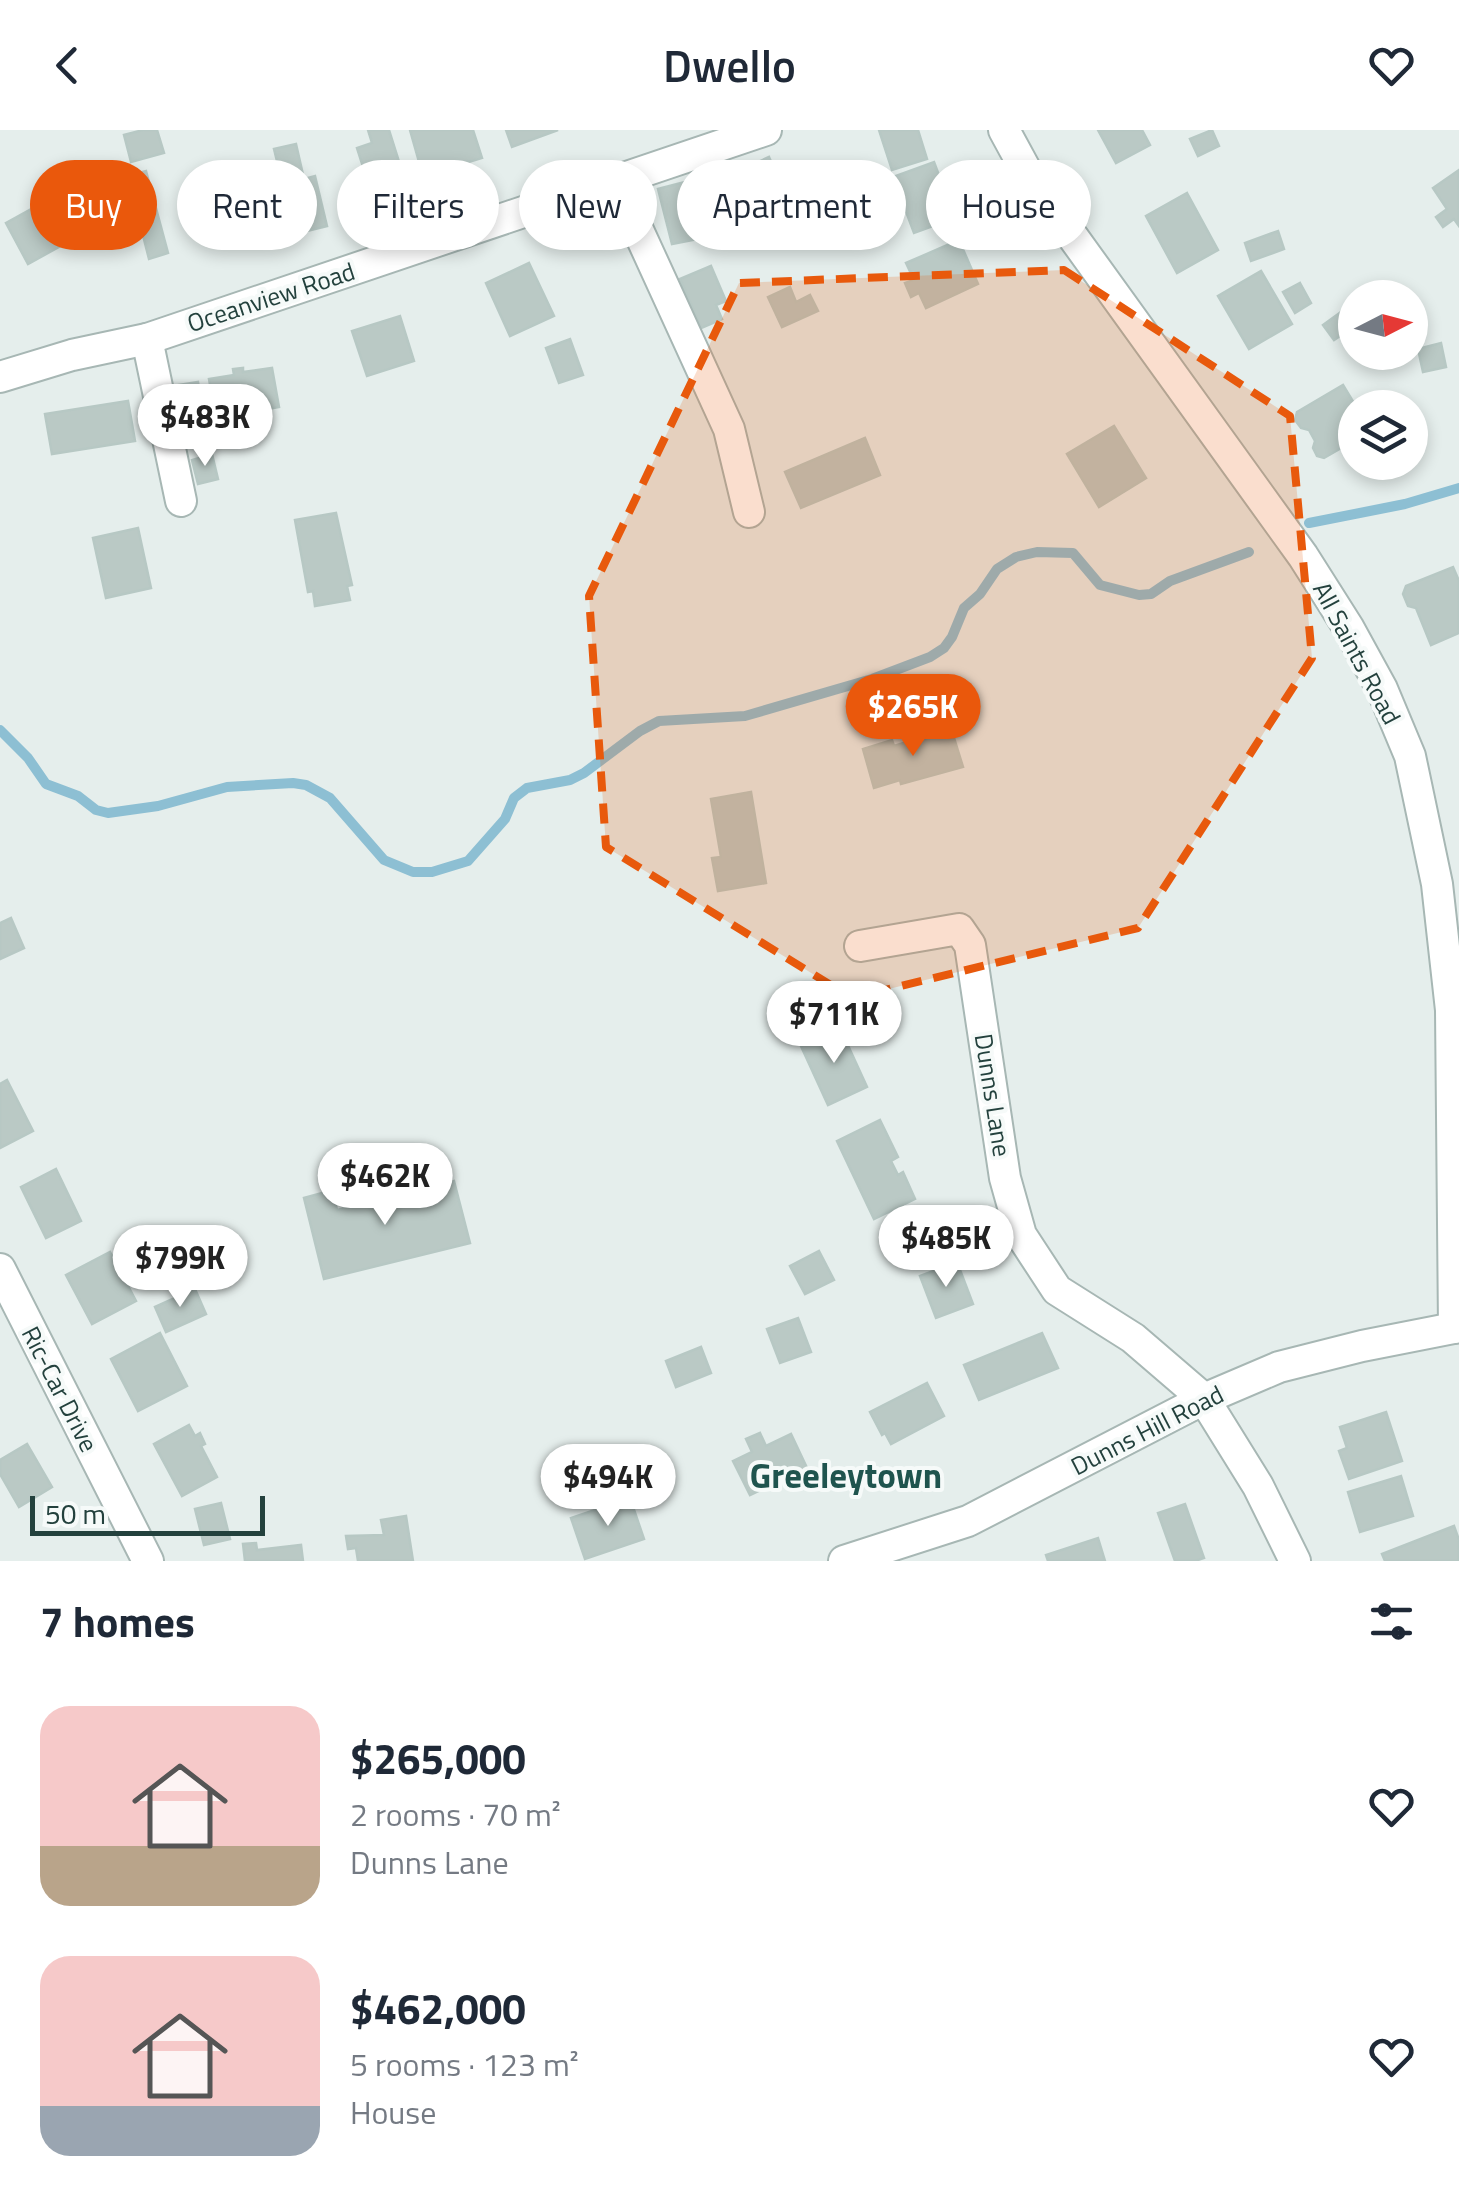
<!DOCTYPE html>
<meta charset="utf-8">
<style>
body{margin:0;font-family:"Titillium Web",sans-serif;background:#f2f2f3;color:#1f2937;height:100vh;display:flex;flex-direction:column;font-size:38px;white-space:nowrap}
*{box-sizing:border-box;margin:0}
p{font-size:32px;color:#747a83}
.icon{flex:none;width:55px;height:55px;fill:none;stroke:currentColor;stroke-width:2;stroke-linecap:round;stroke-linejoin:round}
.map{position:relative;height:1431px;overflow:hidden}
.side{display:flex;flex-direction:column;background:#fff;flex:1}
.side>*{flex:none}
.guide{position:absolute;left:30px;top:30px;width:1400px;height:90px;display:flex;gap:20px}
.needle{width:65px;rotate:84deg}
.fabs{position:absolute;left:1338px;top:150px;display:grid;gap:20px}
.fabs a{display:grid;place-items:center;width:90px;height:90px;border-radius:50%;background:#fff;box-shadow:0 5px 15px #0003;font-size:50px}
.scale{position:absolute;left:30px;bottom:25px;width:235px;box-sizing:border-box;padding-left:10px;border:5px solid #23413d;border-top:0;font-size:28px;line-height:35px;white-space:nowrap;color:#23413d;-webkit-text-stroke:8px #f6faf9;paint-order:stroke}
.price{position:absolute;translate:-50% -85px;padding:0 22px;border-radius:35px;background:#fff;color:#222;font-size:32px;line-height:65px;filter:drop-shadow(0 2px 5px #0008)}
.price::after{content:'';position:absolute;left:50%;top:60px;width:30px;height:22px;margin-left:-15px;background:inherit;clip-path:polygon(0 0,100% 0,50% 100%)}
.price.active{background:#ea580c;color:#fff}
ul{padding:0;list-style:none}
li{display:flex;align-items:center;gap:30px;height:250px;padding:0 40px}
li span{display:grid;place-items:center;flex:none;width:280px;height:200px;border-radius:30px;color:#555}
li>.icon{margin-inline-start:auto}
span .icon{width:120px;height:120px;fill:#fffc;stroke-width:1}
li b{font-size:42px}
h2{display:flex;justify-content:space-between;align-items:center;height:120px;padding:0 40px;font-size:42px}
.chip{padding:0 35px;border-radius:45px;background:#fff;box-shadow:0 5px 15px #0003;font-size:35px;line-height:90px}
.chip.active{background:#ea580c;color:#fff}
header{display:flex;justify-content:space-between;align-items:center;height:130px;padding:0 40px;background:#fff;font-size:45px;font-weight:600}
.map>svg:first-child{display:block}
</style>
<header><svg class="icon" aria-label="back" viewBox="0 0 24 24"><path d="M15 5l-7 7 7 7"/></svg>Dwello<svg class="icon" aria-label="heart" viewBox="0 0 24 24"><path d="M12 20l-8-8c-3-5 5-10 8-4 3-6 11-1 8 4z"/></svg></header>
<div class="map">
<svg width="1459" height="1431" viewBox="0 0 1459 1431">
<rect width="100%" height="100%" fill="#e5eeec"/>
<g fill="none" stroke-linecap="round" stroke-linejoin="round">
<g stroke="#8dbfd3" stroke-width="10">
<polyline points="1309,393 1405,374 1459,358"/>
<polyline points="0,600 28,628 46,654 78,666 96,680 108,683 158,676 227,657 293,653 306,655 330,668 384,730 413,742 432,742 468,731 505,689 514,668 527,658 570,650 584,643 640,601 659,591 745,586 872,549 930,527 944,518 952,507 964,478 980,464 997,439 1016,427 1037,422 1073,423 1100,455 1139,465 1151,464 1170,451 1249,422"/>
</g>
</g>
<g fill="#bac9c5" stroke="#b7c8c4" stroke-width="2.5">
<polygon points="143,0 157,0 164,23 131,32 124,5"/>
<polygon points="368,0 389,0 406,54 372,65 357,18 372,13"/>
<polygon points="410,0 473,0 482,28 423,46"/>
<polygon points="506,0 558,0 512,17"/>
<polygon points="879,0 918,0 927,29 892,40"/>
<polygon points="1098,0 1142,0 1150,15 1116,33"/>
<polygon points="1212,0 1219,16 1198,26 1190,9"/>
<polygon points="296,14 304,49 315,46 327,96 295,104 274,19"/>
<polygon points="769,27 788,70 775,75 780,87 764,94 760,84 753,87 734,43"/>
<polygon points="934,32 955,88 914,103 893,47"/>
<polygon points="251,38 264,91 216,102 204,49"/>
<polygon points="1459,40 1459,96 1454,89 1443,97 1436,87 1447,79 1433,58"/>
<polygon points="146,41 168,123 149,129 128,46"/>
<polygon points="704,47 715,87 718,86 723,104 672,114 658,59"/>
<polygon points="64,61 86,102 28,134 6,93"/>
<polygon points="1187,63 1218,120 1177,143 1146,86"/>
<polygon points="1278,101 1284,119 1251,131 1245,113"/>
<polygon points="959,110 978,154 926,178 919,163 911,167 905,153 914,150 906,133"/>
<polygon points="529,133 554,186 510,206 486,153"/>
<polygon points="711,136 726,171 716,175 722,189 701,198 680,149"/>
<polygon points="1261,141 1292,194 1249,219 1218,166"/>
<polygon points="1300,153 1311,173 1295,183 1283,162"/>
<polygon points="790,157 796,172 810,165 818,181 782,197 768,167"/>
<polygon points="1345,179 1355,196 1334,210 1323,195"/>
<polygon points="400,186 414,231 367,246 352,201"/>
<polygon points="570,209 583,245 559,253 546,218"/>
<polygon points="1441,213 1446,237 1423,242 1418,219"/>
<polygon points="243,238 243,242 272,238 279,277 216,288 209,249 234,245 233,239"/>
<polygon points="198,252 204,289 173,295 166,257"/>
<polygon points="1343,255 1357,278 1355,310 1324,328 1317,326 1313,318 1315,311 1309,300 1301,298 1295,290 1297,282"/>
<polygon points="128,271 135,311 52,324 45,284"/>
<polygon points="1114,296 1146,348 1099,377 1067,324"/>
<polygon points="865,308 880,345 801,378 785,342"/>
<polygon points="212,324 218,349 198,354 192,330"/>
<polygon points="336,383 352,455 347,456 350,470 315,476 313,461 308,462 295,390"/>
<polygon points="138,398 151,458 106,468 93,408"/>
<polygon points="1453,437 1459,451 1459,503 1431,515 1416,478 1408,476 1403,464 1406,456"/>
<polygon points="951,598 963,637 901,654 900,650 874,658 863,619 892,610 894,616"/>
<polygon points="751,662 766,753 718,761 712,728 721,727 711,669"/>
<polygon points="11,788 24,818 0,829 0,793"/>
<polygon points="840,898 867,957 828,975 801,916"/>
<polygon points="7,950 33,1001 0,1018 0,954"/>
<polygon points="880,990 898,1027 891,1031 898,1045 903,1042 915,1069 874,1089 837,1011"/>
<polygon points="56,1039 81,1091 46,1108 21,1057"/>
<polygon points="454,1051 470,1113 324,1149 304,1068 333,1060 337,1080"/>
<polygon points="819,1121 834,1150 805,1164 790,1136"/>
<polygon points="110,1122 136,1171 92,1194 66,1145"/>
<polygon points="957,1132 973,1174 936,1188 920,1146"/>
<polygon points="195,1159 206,1184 166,1202 155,1177"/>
<polygon points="798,1188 811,1222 780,1233 767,1199"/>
<polygon points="160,1203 187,1256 138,1281 111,1229"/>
<polygon points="1042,1203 1058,1238 979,1270 964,1235"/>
<polygon points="701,1217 711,1243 676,1257 666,1231"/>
<polygon points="927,1253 944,1286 891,1314 885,1303 882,1305 870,1282"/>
<polygon points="1386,1282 1402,1331 1349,1349 1339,1321 1347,1318 1340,1297"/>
<polygon points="189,1295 195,1306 200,1303 205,1314 201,1316 217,1347 182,1366 154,1314"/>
<polygon points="760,1303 766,1316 791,1304 807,1338 750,1365 733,1331 752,1322 746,1309"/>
<polygon points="27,1314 52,1357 19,1377 0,1344 0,1330"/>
<polygon points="1401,1346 1413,1386 1360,1402 1348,1362"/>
<polygon points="630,1368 644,1409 585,1429 571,1388"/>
<polygon points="221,1373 230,1409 204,1415 195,1379"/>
<polygon points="1185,1374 1204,1428 1195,1431 1175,1431 1158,1383"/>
<polygon points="406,1386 413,1431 358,1431 356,1418 348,1419 346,1406 384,1405 381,1390"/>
<polygon points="1454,1396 1459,1410 1459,1431 1385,1431 1382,1424"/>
<polygon points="1098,1408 1105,1431 1048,1431 1046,1425"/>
<polygon points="256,1413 257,1420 301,1415 303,1431 245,1431 243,1414"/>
</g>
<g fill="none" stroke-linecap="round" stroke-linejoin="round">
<g stroke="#a7b7b4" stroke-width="34">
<g id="minor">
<polyline points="1004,0 1029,46 1303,426 1348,497 1382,559 1410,626 1437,754 1451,880 1454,1198"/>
<polyline points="616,52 729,299 749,382"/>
<polyline points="147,209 181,371"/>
<polyline points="0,247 72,225 147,209 766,0"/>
<polyline points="860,816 959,799 970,815 1005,1048 1021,1105 1057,1160 1133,1208 1204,1269 1258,1356 1295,1431"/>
<polyline points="0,1139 148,1431"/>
<polyline points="844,1431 968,1391 1204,1269 1279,1237 1362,1216 1459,1197"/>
</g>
</g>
<use href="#minor" stroke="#fff" stroke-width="30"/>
</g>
<path fill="#e8590c" fill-opacity="0.2" stroke="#e8590c" stroke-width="8" stroke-dasharray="20 12" stroke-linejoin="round" d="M1064,140L1290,286L1312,528L1138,798L852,868L606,717L589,466L739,153Z"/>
<g text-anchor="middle" stroke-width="8" stroke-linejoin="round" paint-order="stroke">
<g font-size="25" fill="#23413d" stroke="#f6faf9">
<text transform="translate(271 167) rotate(-18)" y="9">Oceanview Road</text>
<text transform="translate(1357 523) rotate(62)" y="9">All Saints Road</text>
<text transform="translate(993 965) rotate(81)" y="9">Dunns Lane</text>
<text transform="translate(60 1259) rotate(63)" y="9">Ric-Car Drive</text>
<text transform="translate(1147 1300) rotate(-27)" y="9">Dunns Hill Road</text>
</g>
<g font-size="35" font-weight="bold" fill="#1f544e" stroke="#f6faf9">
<text x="846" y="1358">Greeleytown</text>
</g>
</g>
</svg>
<div class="fabs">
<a><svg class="needle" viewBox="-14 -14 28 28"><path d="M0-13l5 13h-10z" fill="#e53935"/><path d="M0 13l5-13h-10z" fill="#747a83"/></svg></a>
<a><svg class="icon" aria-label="layers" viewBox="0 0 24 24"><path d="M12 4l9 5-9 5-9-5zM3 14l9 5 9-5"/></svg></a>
</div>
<div class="scale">50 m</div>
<b class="price" style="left:205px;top:339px">$483K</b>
<b class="price active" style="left:913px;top:629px">$265K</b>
<b class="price" style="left:834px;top:936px">$711K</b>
<b class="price" style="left:385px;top:1098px">$462K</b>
<b class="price" style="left:946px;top:1160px">$485K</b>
<b class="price" style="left:180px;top:1180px">$799K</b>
<b class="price" style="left:608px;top:1399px">$494K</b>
<div class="guide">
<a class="chip active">Buy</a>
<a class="chip">Rent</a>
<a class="chip">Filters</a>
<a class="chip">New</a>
<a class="chip">Apartment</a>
<a class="chip">House</a>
</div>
</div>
<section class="side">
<h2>7 homes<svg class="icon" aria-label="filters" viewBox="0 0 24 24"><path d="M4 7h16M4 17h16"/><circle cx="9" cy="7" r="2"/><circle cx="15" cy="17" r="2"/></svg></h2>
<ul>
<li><span style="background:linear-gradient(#f6c9c9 70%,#b9a48a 0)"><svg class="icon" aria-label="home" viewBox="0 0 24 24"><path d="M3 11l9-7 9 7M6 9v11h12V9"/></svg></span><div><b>$265,000</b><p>2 rooms · 70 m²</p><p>Dunns Lane</p></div><svg class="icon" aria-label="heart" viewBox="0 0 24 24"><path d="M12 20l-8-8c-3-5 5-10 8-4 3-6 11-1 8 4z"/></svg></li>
<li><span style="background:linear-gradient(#f6c9c9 75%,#9aa5b1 0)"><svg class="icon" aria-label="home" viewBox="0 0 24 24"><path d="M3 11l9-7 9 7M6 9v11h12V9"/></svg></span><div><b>$462,000</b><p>5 rooms · 123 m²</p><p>House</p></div><svg class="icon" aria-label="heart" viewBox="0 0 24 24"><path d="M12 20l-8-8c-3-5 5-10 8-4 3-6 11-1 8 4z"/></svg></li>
</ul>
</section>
